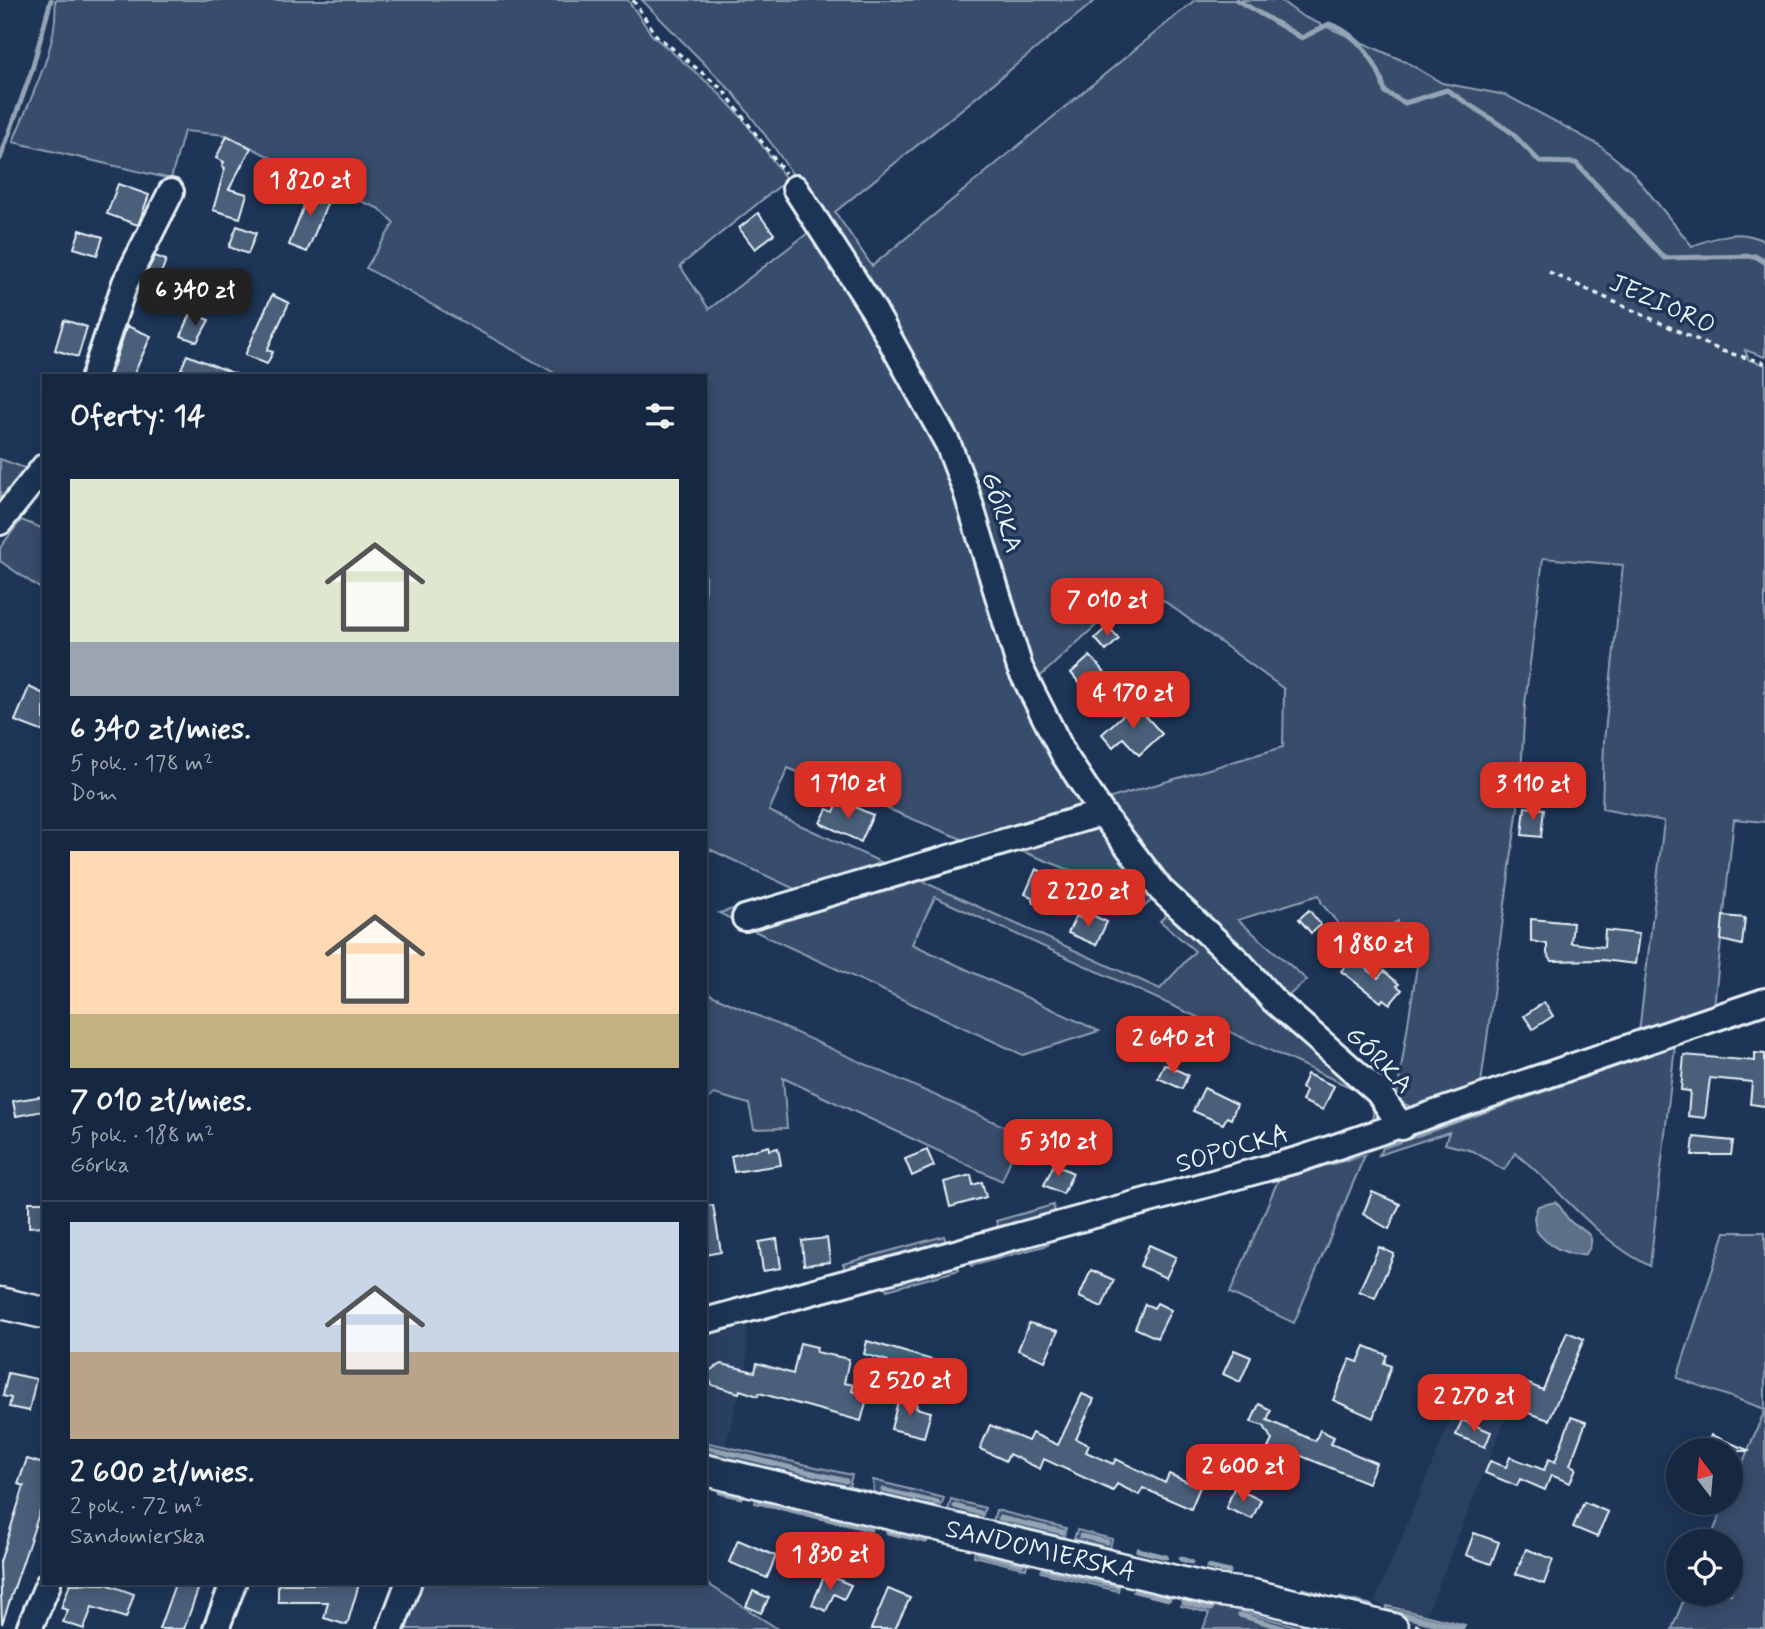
<!DOCTYPE html>
<html lang="pl">
<meta charset="utf-8">
<style>
body{margin:0;font-family:Mynerve,sans-serif;background:#1f3048;color:#f1f3f6;height:100vh;display:flex;flex-direction:column;font-size:26px;white-space:nowrap}
*{box-sizing:border-box;margin:0}
p{font-size:23px;color:#9ea6b1}
.icon{flex:none;width:38px;height:38px;fill:none;stroke:currentColor;stroke-width:2;stroke-linecap:round;stroke-linejoin:round}
.map{position:relative;flex:1;overflow:hidden}
.details{position:absolute;left:42px;top:374px;width:665px;height:1211px;display:flex;flex-direction:column;background:#162841;border-radius:0px;box-shadow:0 4px 18px #0003,0 0 0 2px #35445a}
.details>*{flex:none}
.needle{width:46px;rotate:344deg}
.buttons{position:absolute;left:1666px;top:1438px;display:grid;gap:14px}
.buttons a{display:grid;place-items:center;width:77px;height:77px;border-radius:50%;background:#162841;box-shadow:0 4px 18px #0003,0 0 0 2px #35445a;font-size:35px}
.price{position:absolute;translate:-50% -60px;padding:0 16px;border-radius:14px;background:#d93025;color:#fff;font-size:23px;line-height:46px;filter:drop-shadow(0 2px 4px #0008)}
.price::after{content:'';position:absolute;left:50%;top:42px;width:21px;height:16px;margin-left:-10px;background:inherit;clip-path:polygon(0 0,100% 0,50% 100%)}
.price.current{background:#222;color:#fff}
ul{padding:0;list-style:none}
li{display:grid;align-content:center;gap:14px;height:371px;padding:0 28px}
li+li{border-top:2px solid #35445a}
li span{display:grid;place-items:center;height:217px;border-radius:0px;color:#555}
li>.icon{margin-inline-start:auto}
span .icon{width:126px;height:126px;fill:#fffc;stroke-width:1}
li b{font-size:30px}
h2{display:flex;justify-content:space-between;align-items:center;height:84px;padding:0 28px;font-size:30px}
.map>svg:first-child{display:block}
</style>
<div class="map">
<svg width="1765" height="1629" viewBox="0 0 1765 1629">
<rect width="100%" height="100%" fill="#1d3557"/>
<filter id="ink" filterUnits="userSpaceOnUse"><feTurbulence type="fractalNoise" baseFrequency=".0143" numOctaves="2"/><feDisplacementMap in="SourceGraphic" scale="14" xChannelSelector="R" yChannelSelector="G"/><feConvolveMatrix kernelMatrix="1 2 1 2 8 2 1 2 1" color-interpolation-filters="sRGB"/></filter>
<g filter="url(#ink)">
<g fill="#2a4162">
<polygon points="747,1325 747,1367 725,1446 705,1442 705,1336"/>
<polygon points="1459,1400 1506,1418 1426,1616 1374,1603"/>
</g>
<g fill="#374d6c" stroke="#909fb2" stroke-width="2" fill-rule="evenodd">
<path d="M55,0H628L652,35L715,89L743,119L787,180L680,266L709,309L817,226L849,258L774,147L734,94L642,0H1096L835,212L872,266L1195,0H1280L1302,16L1406,62L1442,83L1506,95L1599,145L1632,172L1692,246C1716,237 1741,227 1765,242V357L1745,350L1749,360L1765,365V822L1734,819L1714,1007L1639,1032L1664,821L1602,809L1604,741L1623,565L1543,558L1525,704L1520,792L1480,1091L1417,1109L1396,1101L1421,940L1397,930L1398,921L1355,944L1322,904L1319,895L1238,920L1307,980L1282,1001L1157,879L1101,800L1049,700L1104,800L1283,747L1284,689L1141,584L1032,684L1092,808L731,919L719,913L797,890L705,847V376H560L366,268L394,223L380,209L334,190L227,135L184,131L171,179L13,142C29,100 60,44 55,0ZM788,768L964,840V841L885,864L769,811Z"/>
<polygon points="0,459 33,471 0,513"/>
<polygon points="21,520 44,529 44,591 0,561 0,548"/>
<polygon points="1099,821 1160,893 1144,907 1125,892 1014,848"/>
<polygon points="995,850 995,854 915,878 1160,989 1195,951 1160,921 1175,907 1269,1002 1376,1096 1382,1113 1369,1126 1373,1116 1374,1098 935,897 912,944 1099,1031 1023,1055 739,924"/>
<polygon points="705,992 1021,1134 1002,1181 783,1078 787,1128 754,1129 749,1104 714,1094 705,1102"/>
<path d="M1675,1046L1650,1266C1597,1241 1561,1189 1515,1153L1504,1170L1473,1151L1445,1144L1449,1132L1379,1155L1383,1148Z"/>
<polygon points="1365,1155 1294,1323 1230,1293 1279,1178 1229,1191 1327,1161 1329,1165"/>
<polygon points="1053,1205 1055,1212 998,1228 996,1221"/>
<polygon points="1725,1232 1765,1232 1765,1409 1677,1378"/>
<polygon points="944,1236 946,1242 845,1269 843,1264"/>
<polygon points="1047,1240 1050,1241 1048,1245 971,1266 969,1261"/>
<polygon points="956,1264 959,1270 887,1290 885,1284"/>
<polygon points="1765,1410 1765,1629 1672,1629 1686,1594 1731,1594 1731,1542 1709,1542 1725,1503 1731,1503 1731,1490"/>
<polygon points="705,1442 852,1475 849,1487 705,1452"/>
<polygon points="873,1480 944,1498 940,1508 874,1493"/>
<polygon points="757,1495 874,1522 871,1531 755,1503"/>
<polygon points="951,1499 985,1508 982,1518 948,1510"/>
<polygon points="996,1510 1066,1528 1064,1537 993,1521"/>
<polygon points="1077,1530 1112,1539 1110,1548 1074,1539"/>
<polygon points="976,1546 1028,1560 1026,1569 974,1556"/>
<polygon points="1044,1564 1120,1581 1118,1591 1041,1572"/>
<polygon points="705,1582 778,1629 401,1629 417,1584"/>
<polygon points="1184,1596 1307,1629 1203,1629 1209,1613 1181,1606"/>
<polygon points="1387,1606 1465,1625 1463,1629 1452,1629 1385,1613"/>
</g>
<path fill="#5d7089" stroke="#95a4b5" stroke-width="2" d="M1555,1202C1563,1207 1563,1214 1569,1220C1578,1231 1602,1231 1586,1254C1568,1257 1546,1245 1536,1230L1534,1217L1538,1206Z"/>
<g fill="none" stroke-linecap="round" stroke-linejoin="round">
<g stroke="#95a4b5" stroke-width="5">
<path d="M1237,0L1302,38L1329,24C1357,33 1379,63 1385,92L1405,103L1447,90L1511,132L1540,162L1576,163L1664,258L1755,256L1765,262"/>
<polyline points="0,159 31,73 51,0"/>
<polyline points="705,1447 846,1481"/>
<polyline points="883,1490 938,1503"/>
<polyline points="720,1492 741,1497"/>
<polyline points="760,1501 870,1528"/>
<polyline points="955,1506 980,1513"/>
<polyline points="1000,1518 1063,1532"/>
<polyline points="888,1532 926,1541"/>
<polyline points="1081,1536 1107,1542"/>
<polyline points="1138,1550 1166,1557"/>
<polyline points="979,1553 1022,1564"/>
<polyline points="1181,1559 1191,1562"/>
<polyline points="1208,1567 1229,1572"/>
<polyline points="1045,1569 1117,1586"/>
<polyline points="1303,1590 1321,1595"/>
<polyline points="1135,1591 1169,1599"/>
<polyline points="1340,1599 1370,1606"/>
<polyline points="1185,1603 1211,1609"/>
<polyline points="1388,1611 1462,1628"/>
<polyline points="1240,1615 1286,1629"/>
</g>
</g>
<g fill="#495e7a" stroke="#e8f1f8" stroke-width="2">
<polygon points="227,136 251,148 229,189 247,194 240,218 213,210 225,168 222,166 224,162 216,158"/>
<polygon points="118,184 149,195 138,225 107,214"/>
<polygon points="312,184 332,192 307,252 289,245"/>
<polygon points="758,213 774,234 755,249 739,228"/>
<polygon points="237,226 256,233 248,254 229,247"/>
<polygon points="80,230 103,237 97,255 74,248"/>
<polygon points="155,256 166,260 156,286 143,280"/>
<polygon points="272,295 289,303 267,350 273,352 267,364 245,355"/>
<polygon points="191,313 209,320 197,342 181,336"/>
<polygon points="64,320 87,327 78,357 55,350"/>
<polygon points="127,326 151,336 133,376 110,376"/>
<polygon points="187,355 238,375 238,376 200,376 181,369"/>
<polygon points="1108,626 1119,639 1106,651 1095,638"/>
<polygon points="1090,656 1114,683 1095,701 1071,673"/>
<polygon points="29,687 44,694 44,732 15,721"/>
<polygon points="1135,704 1162,734 1139,755 1123,738 1113,747 1102,734"/>
<polygon points="839,800 873,815 861,842 820,823 827,809 834,812"/>
<polygon points="1525,807 1544,809 1541,837 1522,835"/>
<polygon points="1036,869 1063,881 1051,906 1040,901 1034,903 1032,897 1025,894"/>
<polygon points="1309,910 1321,925 1311,933 1299,919"/>
<polygon points="1090,914 1107,922 1096,945 1068,933 1076,916 1087,921"/>
<polygon points="1723,916 1745,918 1742,945 1721,940"/>
<polygon points="1531,919 1573,923 1571,943 1604,947 1605,930 1639,934 1635,964 1602,960 1552,961 1547,954 1547,944 1531,941"/>
<polygon points="1353,957 1378,978 1384,971 1399,984 1397,986 1402,990 1390,1004 1383,999 1381,1002 1341,971"/>
<polygon points="1544,1002 1553,1016 1533,1029 1524,1016"/>
<polygon points="1755,1053 1765,1054 1765,1106 1750,1104 1752,1082 1710,1078 1705,1118 1688,1116 1690,1091 1681,1090 1684,1055 1755,1061"/>
<polygon points="1164,1064 1188,1075 1182,1089 1158,1078"/>
<polygon points="1307,1074 1334,1086 1323,1110 1302,1101 1306,1091 1301,1088"/>
<polygon points="1204,1088 1237,1104 1231,1119 1227,1117 1223,1124 1193,1111"/>
<polygon points="44,1096 44,1111 16,1116 13,1101"/>
<polygon points="1694,1137 1733,1141 1731,1155 1692,1155"/>
<polygon points="769,1146 769,1150 778,1148 781,1165 734,1172 731,1156"/>
<polygon points="927,1150 934,1166 912,1176 905,1159"/>
<polygon points="1054,1164 1073,1173 1063,1194 1044,1185"/>
<polygon points="971,1175 973,1185 982,1182 986,1197 950,1207 944,1182"/>
<polygon points="1372,1192 1400,1204 1389,1229 1363,1214"/>
<polygon points="29,1202 44,1202 44,1226 29,1227"/>
<polygon points="713,1205 721,1252 705,1255 705,1206"/>
<polygon points="827,1238 830,1262 804,1265 802,1241"/>
<polygon points="777,1239 781,1268 763,1271 759,1242"/>
<polygon points="1149,1245 1176,1257 1166,1278 1140,1266"/>
<polygon points="1379,1247 1394,1254 1375,1298 1359,1291"/>
<polygon points="1091,1270 1114,1280 1102,1307 1079,1297"/>
<polygon points="1157,1303 1171,1310 1157,1338 1135,1328 1145,1304 1154,1308"/>
<polygon points="1029,1323 1058,1331 1045,1361 1018,1350"/>
<polygon points="1567,1332 1584,1339 1549,1420 1508,1406 1519,1380 1543,1390"/>
<polygon points="867,1341 939,1362 934,1379 905,1370 899,1390 881,1384 888,1361 864,1354"/>
<polygon points="800,1343 817,1347 816,1352 849,1359 844,1383 854,1385 852,1391 868,1395 861,1421 759,1393 758,1396 740,1390 739,1393 712,1385 708,1377 710,1370 722,1364 755,1372 757,1363 793,1374"/>
<polygon points="1365,1346 1387,1355 1384,1363 1391,1366 1373,1418 1333,1400 1350,1359 1358,1362"/>
<polygon points="1234,1350 1251,1357 1240,1382 1223,1374"/>
<polygon points="8,1373 36,1379 29,1411 9,1407 11,1398 3,1396"/>
<polygon points="1082,1394 1094,1399 1076,1439 1089,1445 1086,1452 1113,1464 1116,1459 1165,1483 1169,1474 1200,1487 1191,1509 1143,1488 1139,1495 1117,1484 1113,1491 1044,1459 1040,1469 1009,1454 1006,1461 980,1449 990,1425 1028,1441 1032,1433 1058,1445"/>
<polygon points="899,1397 917,1402 916,1408 931,1412 924,1437 891,1429"/>
<polygon points="1259,1404 1271,1410 1267,1420 1315,1441 1320,1430 1334,1437 1331,1444 1376,1463 1368,1483 1299,1455 1297,1461 1268,1448 1272,1440 1264,1426 1251,1422"/>
<polygon points="1571,1417 1586,1422 1570,1465 1576,1468 1570,1483 1551,1475 1545,1490 1520,1479 1517,1486 1485,1473 1490,1461 1506,1467 1510,1457 1544,1470 1549,1459 1555,1462"/>
<polygon points="1462,1420 1491,1432 1485,1447 1456,1435"/>
<polygon points="1711,1435 1750,1451 1705,1451"/>
<polygon points="27,1459 44,1464 44,1499 2,1624 0,1562 24,1486 18,1484"/>
<polygon points="1234,1488 1261,1500 1252,1519 1226,1508"/>
<polygon points="1584,1502 1608,1512 1597,1537 1573,1527"/>
<polygon points="1474,1533 1499,1542 1491,1564 1466,1555"/>
<polygon points="738,1540 776,1556 767,1578 729,1562"/>
<polygon points="1526,1549 1553,1559 1544,1584 1516,1574"/>
<polygon points="825,1574 851,1585 844,1599 834,1594 826,1611 812,1605"/>
<polygon points="70,1584 106,1584 134,1594 126,1618 92,1607 84,1629 63,1622 68,1610 61,1608"/>
<polygon points="175,1584 200,1584 184,1629 159,1629"/>
<polygon points="283,1584 359,1584 347,1625 324,1618 328,1602 278,1602 278,1585"/>
<polygon points="888,1589 910,1598 895,1629 871,1629"/>
<polygon points="753,1591 769,1598 761,1613 746,1606"/>
</g>
<g fill="none" stroke-linecap="round" stroke-linejoin="round">
<g stroke="#e8f1f8" stroke-width="30">
<g id="minor">
<polyline points="795,188 873,309 948,444 966,491 1020,668 1064,755 1102,813 1161,890 1240,963 1273,1000 1378,1092 1402,1127"/>
<polyline points="94,376 125,283 171,192"/>
<polyline points="0,522 44,467"/>
<polyline points="745,918 1102,813"/>
<polyline points="705,1321 1300,1159 1765,1001"/>
<polyline points="29,1629 48,1584"/>
<polyline points="216,1629 233,1584"/>
<polyline points="391,1629 408,1584"/>
</g>
</g>
<g stroke="#e8f1f8" stroke-width="35">
<g id="major">
<polyline points="0,1303 44,1313"/>
<path id="s1" d="M705,1470L1213,1590L1253,1595L1393,1629"/>
</g>
</g>
<g stroke="#e8f1f8" stroke-width="3.5" stroke-dasharray="5 5" stroke-linecap="butt">
<polyline points="633,0 656,35 723,90 785,173"/>
<polyline points="1549,272 1722,351 1765,363"/>
<polyline points="1415,1625 1433,1629"/>
</g>
<use href="#minor" stroke="#1d3557" stroke-width="24"/>
<use href="#major" stroke="#1d3557" stroke-width="30"/>
</g>
</g>
<g text-anchor="middle" stroke-width="7" stroke-linejoin="round" paint-order="stroke">
<g font-size="26" fill="#e8f1f8" stroke="#1d3557">
<text transform="translate(1663 303) rotate(24)" y="9">JEZIORO</text>
<text transform="translate(1003 512) rotate(72)" y="9">GÓRKA</text>
<text transform="translate(1380 1059) rotate(45)" y="9">GÓRKA</text>
<text transform="translate(1232 1148) rotate(-16)" y="9">SOPOCKA</text>
<text dy="9" stroke="none"><textPath href="#s1" startOffset="345">SANDOMIERSKA</textPath></text>
</g>
</g>
</svg>
<div class="buttons">
<a><svg class="needle" viewBox="-14 -14 28 28"><path d="M0-13l5 13h-10z" fill="#e53935"/><path d="M0 13l5-13h-10z" fill="#9ea6b1"/></svg></a>
<a><svg class="icon" aria-label="locate" viewBox="0 0 24 24"><circle cx="12" cy="12" r="6"/><path d="M12 2v4M12 18v4M2 12h4M18 12h4"/></svg></a>
</div>
<b class="price" style="left:310px;top:218px">1 820 zł</b>
<b class="price current" style="left:195px;top:328px">6 340 zł</b>
<b class="price" style="left:1107px;top:638px">7 010 zł</b>
<b class="price" style="left:1133px;top:731px">4 170 zł</b>
<b class="price" style="left:848px;top:821px">1 710 zł</b>
<b class="price" style="left:1533px;top:822px">3 110 zł</b>
<b class="price" style="left:1088px;top:929px">2 220 zł</b>
<b class="price" style="left:1373px;top:982px">1 880 zł</b>
<b class="price" style="left:1173px;top:1076px">2 640 zł</b>
<b class="price" style="left:1058px;top:1179px">5 310 zł</b>
<b class="price" style="left:910px;top:1418px">2 520 zł</b>
<b class="price" style="left:1474px;top:1434px">2 270 zł</b>
<b class="price" style="left:1243px;top:1504px">2 600 zł</b>
<b class="price" style="left:830px;top:1592px">1 830 zł</b>
<section class="details">
<h2>Oferty: 14<svg class="icon" aria-label="filters" viewBox="0 0 24 24"><path d="M4 7h16M4 17h16"/><circle cx="9" cy="7" r="2"/><circle cx="15" cy="17" r="2"/></svg></h2>
<ul>
<li><span style="background:linear-gradient(#dfe7d0 75%,#9aa5b1 0)"><svg class="icon" aria-label="home" viewBox="0 0 24 24"><path d="M3 11l9-7 9 7M6 9v11h12V9"/></svg></span><div><b>6 340 zł/mies.</b><p>5 pok. · 178 m²</p><p>Dom</p></div></li>
<li><span style="background:linear-gradient(#ffd9b3 75%,#c2b280 0)"><svg class="icon" aria-label="home" viewBox="0 0 24 24"><path d="M3 11l9-7 9 7M6 9v11h12V9"/></svg></span><div><b>7 010 zł/mies.</b><p>5 pok. · 188 m²</p><p>Górka</p></div></li>
<li><span style="background:linear-gradient(#c9d6e8 60%,#b9a48a 0)"><svg class="icon" aria-label="home" viewBox="0 0 24 24"><path d="M3 11l9-7 9 7M6 9v11h12V9"/></svg></span><div><b>2 600 zł/mies.</b><p>2 pok. · 72 m²</p><p>Sandomierska</p></div></li>
</ul>
</section>
</div>
